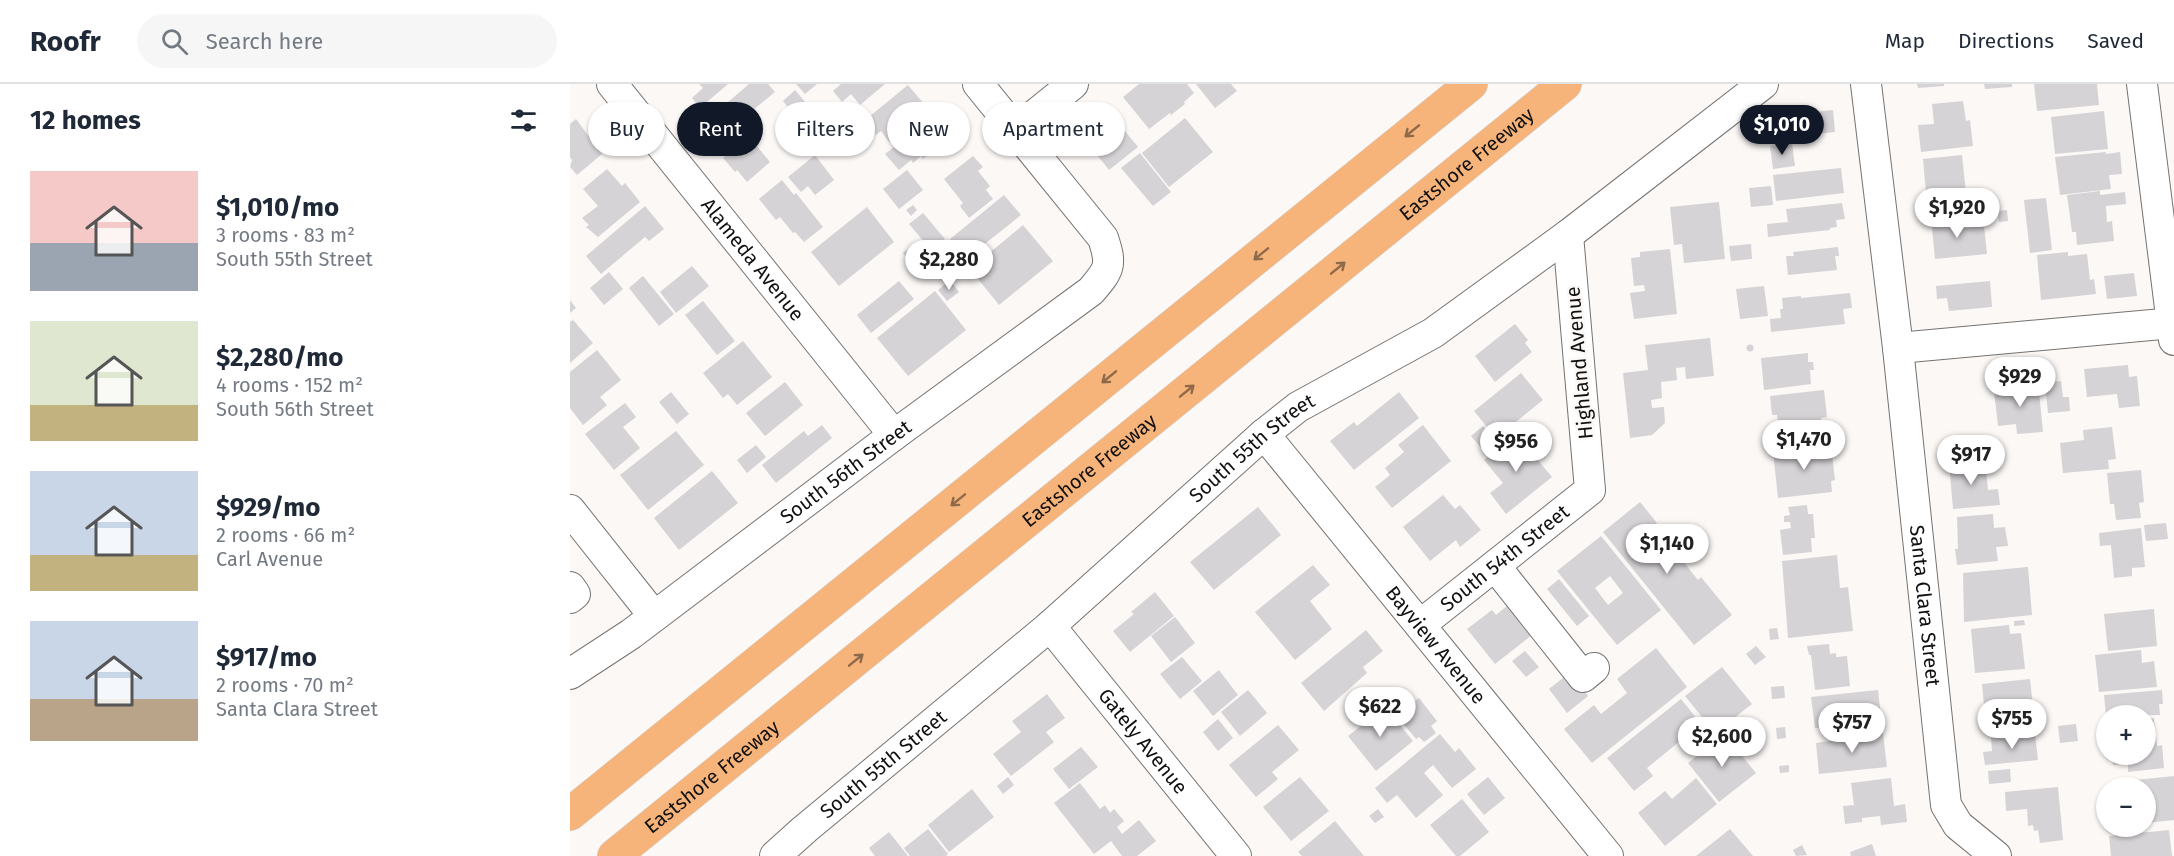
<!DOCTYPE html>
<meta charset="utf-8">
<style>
body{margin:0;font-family:"Fira Sans",sans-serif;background:#f6f6f7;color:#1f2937;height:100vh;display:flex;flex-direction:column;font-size:22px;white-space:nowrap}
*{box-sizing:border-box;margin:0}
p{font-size:20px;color:#747a83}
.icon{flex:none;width:33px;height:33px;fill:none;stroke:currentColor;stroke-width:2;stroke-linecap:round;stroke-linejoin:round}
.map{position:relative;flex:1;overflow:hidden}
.sheet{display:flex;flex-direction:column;background:#fff;width:570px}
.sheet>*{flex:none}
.banner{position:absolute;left:18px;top:18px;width:570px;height:54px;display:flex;gap:12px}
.controls{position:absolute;left:1526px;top:621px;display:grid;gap:12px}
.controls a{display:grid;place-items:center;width:60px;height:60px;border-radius:50%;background:#fff;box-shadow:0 2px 4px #0004;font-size:30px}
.price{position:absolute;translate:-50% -51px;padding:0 14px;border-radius:21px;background:#fff;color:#222;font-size:20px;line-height:39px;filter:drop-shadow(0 2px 3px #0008)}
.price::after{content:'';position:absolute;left:50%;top:36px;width:18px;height:14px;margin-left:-9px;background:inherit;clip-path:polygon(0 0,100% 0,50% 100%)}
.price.on{background:#111827;color:#fff}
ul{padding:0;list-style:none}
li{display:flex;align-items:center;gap:18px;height:150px;padding:0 30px}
li span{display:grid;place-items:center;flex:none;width:168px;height:120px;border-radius:0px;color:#555}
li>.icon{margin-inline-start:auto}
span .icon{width:72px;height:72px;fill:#fffc;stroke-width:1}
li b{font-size:26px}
h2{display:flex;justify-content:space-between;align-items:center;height:72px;padding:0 30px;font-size:26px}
.pill{padding:0 21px;border-radius:27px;background:#fff;box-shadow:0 2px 4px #0004;font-size:21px;line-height:54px}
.pill.on{background:#111827;color:#fff}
header{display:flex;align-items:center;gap:36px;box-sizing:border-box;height:84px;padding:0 30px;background:#fff;border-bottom:2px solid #e0e1e3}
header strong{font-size:28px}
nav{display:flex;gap:33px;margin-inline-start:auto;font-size:21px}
.search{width:420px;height:54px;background:#f6f6f7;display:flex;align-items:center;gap:15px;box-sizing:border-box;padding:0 21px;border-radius:33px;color:#747a83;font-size:22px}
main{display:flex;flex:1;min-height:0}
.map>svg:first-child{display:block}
</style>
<header>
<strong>Roofr</strong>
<div class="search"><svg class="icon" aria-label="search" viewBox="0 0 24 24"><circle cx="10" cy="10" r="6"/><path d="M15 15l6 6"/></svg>Search here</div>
<nav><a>Map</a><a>Directions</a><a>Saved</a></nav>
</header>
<main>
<section class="sheet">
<h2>12 homes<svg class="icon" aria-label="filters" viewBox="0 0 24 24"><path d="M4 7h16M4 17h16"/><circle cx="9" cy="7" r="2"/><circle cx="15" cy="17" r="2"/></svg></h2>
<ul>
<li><span style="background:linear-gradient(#f6c9c9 60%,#9aa5b1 0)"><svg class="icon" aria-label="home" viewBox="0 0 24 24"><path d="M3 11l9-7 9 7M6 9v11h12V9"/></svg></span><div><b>$1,010/mo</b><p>3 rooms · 83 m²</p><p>South 55th Street</p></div></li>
<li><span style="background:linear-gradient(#dfe7d0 70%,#c2b280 0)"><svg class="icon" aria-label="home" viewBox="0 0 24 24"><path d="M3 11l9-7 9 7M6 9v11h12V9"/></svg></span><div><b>$2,280/mo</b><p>4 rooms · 152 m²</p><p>South 56th Street</p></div></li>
<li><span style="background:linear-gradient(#c9d6e8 70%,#c2b280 0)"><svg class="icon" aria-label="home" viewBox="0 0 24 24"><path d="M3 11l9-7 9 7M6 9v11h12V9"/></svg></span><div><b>$929/mo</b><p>2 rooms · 66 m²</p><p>Carl Avenue</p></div></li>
<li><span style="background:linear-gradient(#c9d6e8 65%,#b9a48a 0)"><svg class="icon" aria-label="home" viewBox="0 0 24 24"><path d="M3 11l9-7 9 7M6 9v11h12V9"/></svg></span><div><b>$917/mo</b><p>2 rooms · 70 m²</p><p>Santa Clara Street</p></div></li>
</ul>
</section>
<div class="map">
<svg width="1604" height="772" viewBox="0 0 1604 772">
<rect width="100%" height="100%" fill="#fbf8f6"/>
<g fill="#d6d3d6" fill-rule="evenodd">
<polygon points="129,0 158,0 130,24 122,14 133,4"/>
<polygon points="179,0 198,0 205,8 148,55 139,45 155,31 150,25"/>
<polygon points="226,0 247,0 235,10"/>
<polygon points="271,0 315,0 290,21 281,10 272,18 263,7"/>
<polygon points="569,0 617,0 624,9 614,18 615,20 601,31 600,29 579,45 553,13"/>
<polygon points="626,0 661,0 667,7 645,24"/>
<polygon points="1347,0 1374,0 1374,2 1348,4"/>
<polygon points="1414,0 1442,0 1442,3 1415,5"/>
<polygon points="1464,0 1527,0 1529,21 1467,27"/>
<polygon points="338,1 359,26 319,58 311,47 306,51 294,37"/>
<polygon points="225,6 236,19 223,30 213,17"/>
<polygon points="1393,17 1396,37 1400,36 1403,62 1351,68 1348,41 1364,40 1362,20"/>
<polygon points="254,19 259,26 251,33 245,26"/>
<polygon points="532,19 568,63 539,86 504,42"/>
<polygon points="275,23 284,34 267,49 258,38"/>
<polygon points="1263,26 1265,48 1235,51 1233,29"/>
<polygon points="1534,27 1538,65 1485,70 1481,33"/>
<polygon points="366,30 378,45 372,50 377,56 353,75 351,72 343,79 341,76 329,86 315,70"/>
<polygon points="615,34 643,68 599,103 572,69"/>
<polygon points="6,35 32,70 7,91 0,83 2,76 0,73 0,40"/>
<polygon points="286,37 295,48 277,62 268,52"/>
<polygon points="173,45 200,78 177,98 167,86 165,88 153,74 155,72 149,65"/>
<polygon points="1222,59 1225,82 1203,85 1200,62"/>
<polygon points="1536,68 1536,70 1550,68 1552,90 1539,91 1541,105 1490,111 1485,73"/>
<polygon points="570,69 601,108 583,122 551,84"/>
<polygon points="245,71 264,96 245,111 238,102 231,108 218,93"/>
<polygon points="1392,71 1397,119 1363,122 1362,109 1356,109 1353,75"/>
<polygon points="403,72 413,83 408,87 420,102 416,106 423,115 399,134 390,122 393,119 374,95"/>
<polygon points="1271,84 1274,109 1206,117 1203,91"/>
<polygon points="37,85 52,102 55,99 70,118 28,153 16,143 19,141 12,134 28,122 13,105"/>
<polygon points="337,86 353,106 329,125 313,105"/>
<polygon points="212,96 224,111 226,109 253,143 234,158 225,148 223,149 210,133 206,136 189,115"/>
<polygon points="1201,102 1203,121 1181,123 1179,104"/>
<polygon points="1530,107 1530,111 1555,108 1556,120 1536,122 1537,138 1542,137 1544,157 1507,161 1506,148 1502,148 1497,111"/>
<polygon points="434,111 451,131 396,175 380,155"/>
<polygon points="1476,114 1482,166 1460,169 1454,116"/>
<polygon points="1149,118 1155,175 1114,179 1112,160 1104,161 1100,123"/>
<polygon points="1272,119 1275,135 1266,136 1267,143 1260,144 1260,146 1198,153 1197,140 1218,138 1216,125"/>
<polygon points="343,121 347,126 341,132 336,126"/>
<polygon points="75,122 94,145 79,157 75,153 31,190 16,172"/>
<polygon points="297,123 324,158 269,202 241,168"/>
<polygon points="1437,126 1438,137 1429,138 1427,127"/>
<polygon points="353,129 375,155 361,166 339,140"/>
<polygon points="1384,131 1386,145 1414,142 1417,170 1365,175 1361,134"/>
<polygon points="453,141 483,177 429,221 400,185"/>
<polygon points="1181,160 1182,175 1161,177 1159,162"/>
<polygon points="373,161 383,174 373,182 363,170"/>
<polygon points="341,163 350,174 342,180 333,169"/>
<polygon points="1268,163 1269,172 1265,172 1267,186 1218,191 1216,172 1224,172 1223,168"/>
<polygon points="1100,165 1107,230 1064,235 1060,209 1075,207 1074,201 1064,202 1061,174 1070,173 1070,168"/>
<polygon points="1498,168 1498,172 1517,170 1520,196 1524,195 1526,210 1471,216 1467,171"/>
<polygon points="122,182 139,202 106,229 90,208"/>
<polygon points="39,188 53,205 34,221 20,204"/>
<polygon points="1564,189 1567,212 1537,215 1534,192"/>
<polygon points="73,192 104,230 89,242 59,204"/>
<polygon points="380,196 389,208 377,217 368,206"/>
<polygon points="329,197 344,215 301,249 287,231"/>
<polygon points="1420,197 1422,223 1379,227 1377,214 1367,215 1366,202"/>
<polygon points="1194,202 1198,232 1170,235 1166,205"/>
<polygon points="365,207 396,246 338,292 307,254"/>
<polygon points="1280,209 1282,224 1273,225 1275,240 1201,248 1200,235 1211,234 1210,225 1213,225 1212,214 1231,212 1231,214"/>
<polygon points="0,216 6,224 0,229"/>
<polygon points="133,217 165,257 147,271 115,231"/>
<polygon points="3,236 23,259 0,279 0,238"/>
<polygon points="945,240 958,256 955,259 962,268 925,298 905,272"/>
<polygon points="1140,254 1144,292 1116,295 1115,283 1106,284 1107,296 1091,298 1092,314 1081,316 1082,324 1094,323 1095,339 1082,351 1060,354 1053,289 1078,286 1075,261"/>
<polygon points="173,257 202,293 167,321 158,310 153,314 133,289"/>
<circle cx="1180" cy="264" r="3.5"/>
<polygon points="27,266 51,296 30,313 37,321 13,341 0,324 0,288"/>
<polygon points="1238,269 1238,278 1243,278 1244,286 1240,286 1241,300 1194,306 1191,274"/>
<polygon points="1558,281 1559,293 1567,292 1570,322 1549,324 1547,310 1517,313 1514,285"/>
<polygon points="951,289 973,316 926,354 904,327"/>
<polygon points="1491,297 1493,313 1499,313 1500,327 1478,329 1475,299"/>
<polygon points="215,298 233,321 195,352 176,329"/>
<polygon points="1468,298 1473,348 1447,350 1446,340 1428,342 1424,307 1439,305 1439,301"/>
<polygon points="1254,306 1257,333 1251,334 1253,355 1210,359 1207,331 1202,331 1200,312"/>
<polygon points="101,308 119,330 107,340 89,318"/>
<polygon points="829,308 849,334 784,386 760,357 784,338 787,342"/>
<polygon points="55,319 66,333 53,343 70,364 44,386 15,350"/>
<polygon points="252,341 262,354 206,399 192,381 234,347 238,352"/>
<polygon points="853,341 881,377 822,424 805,403 820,391 815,384 834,368 828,361"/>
<polygon points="913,342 924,356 912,365 901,352"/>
<polygon points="1542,343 1546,375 1538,376 1539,385 1493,389 1490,359 1514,356 1513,346"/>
<polygon points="106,347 134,381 78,426 50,391"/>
<polygon points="946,350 982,393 936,430 920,409 933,399 914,376"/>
<polygon points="186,361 196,373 177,389 167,376"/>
<polygon points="1261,361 1265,396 1261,397 1262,408 1208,414 1203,367"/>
<polygon points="1415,376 1418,406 1428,405 1430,421 1383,425 1379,379"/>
<polygon points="1571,386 1574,418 1569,419 1571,434 1546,436 1544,420 1540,420 1537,389"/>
<polygon points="142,387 168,419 109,466 84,434"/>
<polygon points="873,411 885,425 890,421 911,446 890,463 886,456 860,477 833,443"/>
<polygon points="1070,418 1087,439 1084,441 1128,496 1131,493 1162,531 1124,561 1033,448"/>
<polygon points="1237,421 1238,430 1243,430 1245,454 1241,454 1242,468 1213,471 1210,446 1221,444 1220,438 1214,438 1214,432 1220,431 1218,423"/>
<polygon points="688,423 711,451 644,506 620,478"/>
<polygon points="1423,430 1424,444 1435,443 1438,462 1426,463 1428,477 1387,481 1385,465 1388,465 1387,433"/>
<polygon points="1596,439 1598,455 1576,457 1574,441"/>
<polygon points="1571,444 1575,483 1562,484 1562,492 1544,494 1541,461 1530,462 1529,449"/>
<path d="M1031,452L1091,526L1047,561L987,487ZM1040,492L1053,509L1038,521L1025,504Z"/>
<polygon points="1267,471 1270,504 1278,503 1283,547 1218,554 1212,477"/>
<polygon points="743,481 760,501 740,517 762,545 725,576 685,528"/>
<polygon points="1458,483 1462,531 1394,538 1393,489"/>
<polygon points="989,495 1019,532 1007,542 977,505"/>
<polygon points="585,508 604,532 560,568 543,547 564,530 561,528"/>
<polygon points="938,521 962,551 925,580 897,545 922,526 926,531"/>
<polygon points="1584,525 1587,562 1538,567 1534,530"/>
<polygon points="605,533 625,559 601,578 581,552"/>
<polygon points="1454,536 1455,541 1444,542 1444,537"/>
<polygon points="1439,541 1440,550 1451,549 1455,585 1405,589 1401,545"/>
<polygon points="1207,544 1209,555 1200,556 1199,545"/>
<polygon points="796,546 813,567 793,583 797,589 754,627 731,599"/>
<polygon points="1259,560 1260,570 1266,569 1266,573 1277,572 1280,602 1245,606 1241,571 1239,571 1237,562"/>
<polygon points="1186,562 1196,573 1185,581 1176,570"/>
<polygon points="1086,564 1117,603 1022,679 994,645 1024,621 1031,630 1057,609 1047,595"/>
<polygon points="1571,566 1572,579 1584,577 1587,603 1529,608 1525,571"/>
<polygon points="955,567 969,583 956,593 942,577"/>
<polygon points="612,573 632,597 610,615 590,590"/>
<polygon points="1152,583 1182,620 1145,649 1115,612"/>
<polygon points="649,586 668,611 643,632 623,607"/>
<polygon points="993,594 997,599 1003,594 1018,612 997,629 979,605"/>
<polygon points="1460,595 1465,641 1424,645 1422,628 1432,627 1431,620 1414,621 1412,600"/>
<polygon points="1214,602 1215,614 1202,615 1201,603"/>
<polygon points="678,606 697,629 670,652 651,628"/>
<polygon points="1308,606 1312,642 1283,645 1282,640 1245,644 1241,613"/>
<polygon points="1592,606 1593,620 1589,620 1590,631 1536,632 1534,611"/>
<polygon points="477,610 495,634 476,648 484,658 441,692 423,670 451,648 442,637"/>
<polygon points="849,614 867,637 861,642 866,649 854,658 849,653 846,655 827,632"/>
<polygon points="1111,615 1131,640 1077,684 1083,692 1064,707 1037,674"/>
<polygon points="814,622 843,657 806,687 778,652 792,641 789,637 806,623 809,626"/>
<polygon points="1584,634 1587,662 1592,661 1594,684 1558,688 1558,680 1543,681 1542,670 1575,670 1575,635"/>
<polygon points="648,635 663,654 648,667 633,648"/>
<polygon points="1506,640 1508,657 1490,659 1488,642"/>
<polygon points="708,641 729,666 702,688 708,695 686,713 659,681"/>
<polygon points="1215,643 1216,654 1207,655 1206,644"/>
<polygon points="1313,649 1317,683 1249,690 1246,659"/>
<polygon points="870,650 885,668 889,664 906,685 882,704 863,681 854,689 873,711 846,734 827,711 817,719 805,704"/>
<polygon points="1154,650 1186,689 1149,718 1118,679"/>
<polygon points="1465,650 1468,676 1415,681 1413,668 1422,667 1421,654"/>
<polygon points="511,663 528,683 499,705 483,685"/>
<polygon points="1219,681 1219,688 1210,689 1209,682"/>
<polygon points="1440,685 1441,698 1419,700 1418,687"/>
<polygon points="1604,692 1604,736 1575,739 1575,704 1556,704 1555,697"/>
<polygon points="438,693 444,701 433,710 427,702"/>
<polygon points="730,693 759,727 721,757 693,723"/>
<polygon points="918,693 935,714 914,731 897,710"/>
<polygon points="1126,694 1147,720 1095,762 1068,729 1095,707 1102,715"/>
<polygon points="1321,694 1324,722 1335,720 1337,738 1311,741 1310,732 1292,734 1292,738 1275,740 1273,722 1284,721 1281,699"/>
<polygon points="510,699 530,725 535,721 540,729 544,725 554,737 547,743 552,750 569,736 586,757 567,772 552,772 541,757 524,770 484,719"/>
<polygon points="1488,703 1493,756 1470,759 1468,746 1464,747 1463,741 1458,742 1457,725 1436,727 1435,708"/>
<polygon points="402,705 424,733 379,768 358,741"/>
<polygon points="892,715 919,748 890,772 886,772 860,741"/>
<polygon points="808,725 814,733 805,739 799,732"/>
<polygon points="765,737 794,772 732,772 728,768"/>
<polygon points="358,745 378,770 376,772 340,772 334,764"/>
<polygon points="1160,745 1183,772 1126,772"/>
<polygon points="1599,746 1602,772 1541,772 1539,752"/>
<polygon points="319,748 338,772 305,772 299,764"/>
<polygon points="1302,760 1306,772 1281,772 1280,768"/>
<polygon points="1232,761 1237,771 1226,772 1223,766"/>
</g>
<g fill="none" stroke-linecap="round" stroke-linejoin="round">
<g stroke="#757371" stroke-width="32">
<g id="minor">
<path id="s1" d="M42,0L324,351"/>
<path id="s2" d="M1296,0L1328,264L1376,721L1388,741L1426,772"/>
<polyline points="1572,0 1604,256"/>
<polyline points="446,46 503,0"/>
<polyline points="1328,264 1604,239"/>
<path id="s3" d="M694,350L1038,772"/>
<polyline points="0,426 84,532"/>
<polyline points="925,482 1013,593 1024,584"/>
<polyline points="0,503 5,510 0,514"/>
<path id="s4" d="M850,541L1020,406L998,151"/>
<path id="s5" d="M480,542L666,772"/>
<path id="s6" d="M0,590L61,550L324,351L521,207C540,185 542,181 533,154L408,0"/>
<path id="s7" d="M205,772L235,745L480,542L694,350L728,323L863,249L998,151L1193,0"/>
</g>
</g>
<g stroke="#d4d4d4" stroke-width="34">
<g id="highway">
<polyline points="0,730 901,0"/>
<path id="s8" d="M44,772L995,0"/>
</g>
</g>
<use href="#minor" stroke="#fff" stroke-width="30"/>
<use href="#highway" stroke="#f6b37a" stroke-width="33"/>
</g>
<defs><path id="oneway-shaft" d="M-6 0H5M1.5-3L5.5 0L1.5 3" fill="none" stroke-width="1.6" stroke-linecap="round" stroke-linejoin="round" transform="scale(1.5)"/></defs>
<g stroke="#8f6a4a">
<use href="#oneway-shaft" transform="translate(842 47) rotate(141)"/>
<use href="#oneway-shaft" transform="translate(691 170) rotate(141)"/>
<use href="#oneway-shaft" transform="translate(768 184) rotate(-39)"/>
<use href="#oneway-shaft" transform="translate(539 293) rotate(141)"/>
<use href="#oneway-shaft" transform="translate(617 307) rotate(-39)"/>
<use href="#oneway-shaft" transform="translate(388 416) rotate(141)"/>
<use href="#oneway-shaft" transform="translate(286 576) rotate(-39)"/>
</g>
<g text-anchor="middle" stroke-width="5" stroke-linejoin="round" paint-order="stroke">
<g font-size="20" fill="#111010" stroke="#fbf8f6">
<text dy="7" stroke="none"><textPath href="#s8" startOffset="1098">Eastshore Freeway</textPath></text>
<text dy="7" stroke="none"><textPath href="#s1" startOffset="225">Alameda Avenue</textPath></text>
<text transform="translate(1009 279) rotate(-95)" y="7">Highland Avenue</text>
<text dy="7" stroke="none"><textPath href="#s7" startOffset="628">South 55th Street</textPath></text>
<text dy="7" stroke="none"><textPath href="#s8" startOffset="612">Eastshore Freeway</textPath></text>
<text dy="7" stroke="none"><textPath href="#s6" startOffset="342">South 56th Street</textPath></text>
<text dy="7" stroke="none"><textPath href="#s4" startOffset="108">South 54th Street</textPath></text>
<text dy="7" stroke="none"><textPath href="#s2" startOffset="525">Santa Clara Street</textPath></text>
<text dy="7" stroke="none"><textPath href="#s3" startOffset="272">Bayview Avenue</textPath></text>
<text dy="7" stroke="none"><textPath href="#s5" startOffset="148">Gately Avenue</textPath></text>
<text dy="7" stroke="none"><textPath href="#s7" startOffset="142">South 55th Street</textPath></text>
<text dy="7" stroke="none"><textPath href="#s8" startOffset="126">Eastshore Freeway</textPath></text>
</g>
</g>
</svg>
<div class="controls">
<a>+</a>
<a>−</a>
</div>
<b class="price on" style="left:1212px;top:72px">$1,010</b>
<b class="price" style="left:1387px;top:155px">$1,920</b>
<b class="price" style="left:379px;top:207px">$2,280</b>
<b class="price" style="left:1450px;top:324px">$929</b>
<b class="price" style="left:1234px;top:387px">$1,470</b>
<b class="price" style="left:946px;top:389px">$956</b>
<b class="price" style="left:1401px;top:402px">$917</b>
<b class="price" style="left:1097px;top:491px">$1,140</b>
<b class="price" style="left:810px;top:654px">$622</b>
<b class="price" style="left:1442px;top:666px">$755</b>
<b class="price" style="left:1282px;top:670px">$757</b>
<b class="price" style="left:1152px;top:684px">$2,600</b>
<div class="banner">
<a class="pill">Buy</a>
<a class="pill on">Rent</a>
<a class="pill">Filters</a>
<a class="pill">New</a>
<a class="pill">Apartment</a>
</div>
</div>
</main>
